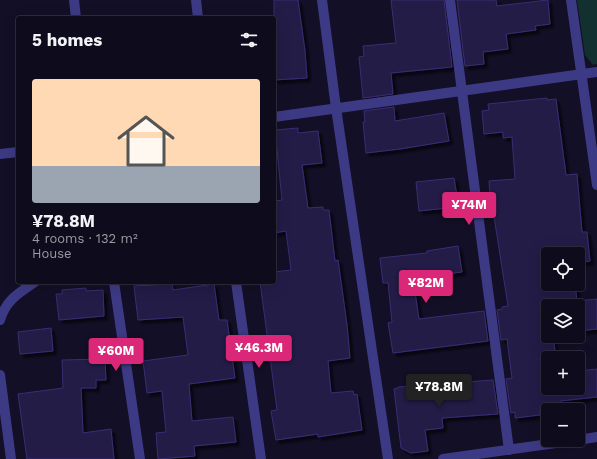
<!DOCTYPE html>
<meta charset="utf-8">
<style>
body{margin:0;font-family:"Work Sans",sans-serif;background:#171425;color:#f1f3f6;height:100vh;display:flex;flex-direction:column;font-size:15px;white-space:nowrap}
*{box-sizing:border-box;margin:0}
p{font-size:13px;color:#9b9ba3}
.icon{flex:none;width:22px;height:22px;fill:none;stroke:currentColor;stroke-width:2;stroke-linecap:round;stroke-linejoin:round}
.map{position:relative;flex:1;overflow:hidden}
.side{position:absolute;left:16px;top:16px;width:260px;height:268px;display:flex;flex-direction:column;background:#0e0b1c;border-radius:4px;box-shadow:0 4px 16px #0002,0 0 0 1px #2e2b3b}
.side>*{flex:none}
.tools{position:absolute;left:541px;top:247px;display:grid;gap:8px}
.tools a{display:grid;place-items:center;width:44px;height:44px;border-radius:4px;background:#0e0b1c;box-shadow:0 4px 16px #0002,0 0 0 1px #2e2b3b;font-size:20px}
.price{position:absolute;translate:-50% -34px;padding:0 9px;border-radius:4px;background:#db2777;color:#fff;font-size:13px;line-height:26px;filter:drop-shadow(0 1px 2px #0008)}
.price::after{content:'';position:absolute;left:50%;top:24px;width:12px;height:9px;margin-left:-6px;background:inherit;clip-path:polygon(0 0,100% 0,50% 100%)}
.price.on{background:#222;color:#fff}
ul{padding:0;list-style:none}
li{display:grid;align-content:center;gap:8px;height:212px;padding:0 16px}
li span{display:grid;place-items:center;height:124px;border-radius:4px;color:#555}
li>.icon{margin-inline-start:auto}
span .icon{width:72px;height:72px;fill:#fffc;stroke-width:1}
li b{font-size:17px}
h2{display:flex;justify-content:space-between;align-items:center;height:48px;padding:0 16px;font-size:17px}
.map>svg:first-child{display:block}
</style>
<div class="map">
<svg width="597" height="459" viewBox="0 0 597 459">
<defs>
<filter id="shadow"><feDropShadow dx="3.5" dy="3.5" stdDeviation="1" flood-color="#0009"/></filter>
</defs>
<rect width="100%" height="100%" fill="#130f26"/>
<polygon fill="#12302f" points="577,0 597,0 597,64 593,65 585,55"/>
<g fill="#241b47" stroke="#3b2d73" filter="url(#shadow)">
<polygon points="274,0 298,0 305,51 307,78 274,80"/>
<polygon points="391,0 444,0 452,67 391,73 393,94 363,98 359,57 364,56 363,46 396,43"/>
<polygon points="457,0 496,0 497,6 548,0 550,24 535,26 536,30 506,34 508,49 483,52 484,64 465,66"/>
<polygon points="547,98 547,100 556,99 566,175 577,174 582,232 587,232 590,261 578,263 578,254 548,254 548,284 575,284 577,301 597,299 597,329 578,331 578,306 548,306 548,336 553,336 556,358 548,358 548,388 578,388 578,371 597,369 597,397 560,401 561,408 540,410 540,415 515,418 515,412 511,413 506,379 512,378 507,339 501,340 497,310 502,309 502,307 508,306 493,210 491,210 489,181 515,179 512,137 503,138 503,132 484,134 482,111 489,110 488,104"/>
<polygon points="394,107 395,121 444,113 449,141 400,149 366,153 363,122 365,122 364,111"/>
<polygon points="298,128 298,133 318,131 322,163 302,165 308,208 323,207 323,210 329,210 335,261 338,260 347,325 350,358 328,361 331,393 353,391 354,395 357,394 362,430 318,437 318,434 276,440 271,411 277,410 260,282 274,282 274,272 291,270 286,231 274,233 274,201 282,200 275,130"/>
<polygon points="454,178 458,202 446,204 447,208 419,211 416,182"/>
<polygon points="458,246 462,272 422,277 422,279 413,279 419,319 484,311 488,341 393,353 388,323 392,322 388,283 383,283 380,258 427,253 427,251"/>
<polygon points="172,284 173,290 214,284 219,320 227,320 235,378 189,384 192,421 233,417 236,442 194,446 195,456 158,459 156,433 166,432 162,391 147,393 143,361 188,355 183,317 138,320 134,286"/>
<polygon points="86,288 86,291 103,290 104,316 59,320 56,294 62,294 62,290"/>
<polygon points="51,328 53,351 20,354 18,332"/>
<polygon points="105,359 106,380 96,380 96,388 81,388 83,433 111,429 114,459 27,459 18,394 63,388 62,360"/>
<polygon points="493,380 498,414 442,418 443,428 425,430 428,451 411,453 401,448 394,389 398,388 398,387"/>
</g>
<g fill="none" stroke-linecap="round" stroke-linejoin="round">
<g stroke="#3d3a85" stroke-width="10">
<path d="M0,320C6,300 19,293 35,282"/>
<polyline points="0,375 11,459"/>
</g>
<g stroke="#3d3a85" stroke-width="10">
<polyline points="74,0 76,18"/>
<polyline points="196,0 198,18"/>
<polyline points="450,0 509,450"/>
<polyline points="571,0 597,185"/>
<polyline points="274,117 597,72"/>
<polyline points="0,154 18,152"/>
<polyline points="114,282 140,459"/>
<polyline points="236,282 261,459"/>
<polyline points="578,440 597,437"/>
<polyline points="443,459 577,440"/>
</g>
<polyline stroke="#3d3a85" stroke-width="10" points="322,0 336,108 388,459"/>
</g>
</svg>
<div class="tools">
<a><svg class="icon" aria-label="locate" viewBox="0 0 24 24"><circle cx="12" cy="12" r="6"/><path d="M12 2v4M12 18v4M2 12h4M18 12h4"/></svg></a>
<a><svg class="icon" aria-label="layers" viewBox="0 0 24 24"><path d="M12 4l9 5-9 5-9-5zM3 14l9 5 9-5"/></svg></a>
<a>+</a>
<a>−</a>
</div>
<b class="price" style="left:469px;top:226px">¥74M</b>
<b class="price" style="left:426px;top:304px">¥82M</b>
<b class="price" style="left:259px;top:369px">¥46.3M</b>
<b class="price" style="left:116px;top:372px">¥60M</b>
<b class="price on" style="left:439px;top:408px">¥78.8M</b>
<section class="side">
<h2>5 homes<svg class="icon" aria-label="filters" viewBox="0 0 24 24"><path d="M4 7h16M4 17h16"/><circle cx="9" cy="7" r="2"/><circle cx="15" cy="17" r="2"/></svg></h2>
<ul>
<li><span style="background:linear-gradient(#ffd9b3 70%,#9aa5b1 0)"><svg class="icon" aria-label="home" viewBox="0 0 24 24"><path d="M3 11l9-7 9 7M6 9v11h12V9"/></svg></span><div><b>¥78.8M</b><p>4 rooms · 132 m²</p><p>House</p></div></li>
</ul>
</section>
</div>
